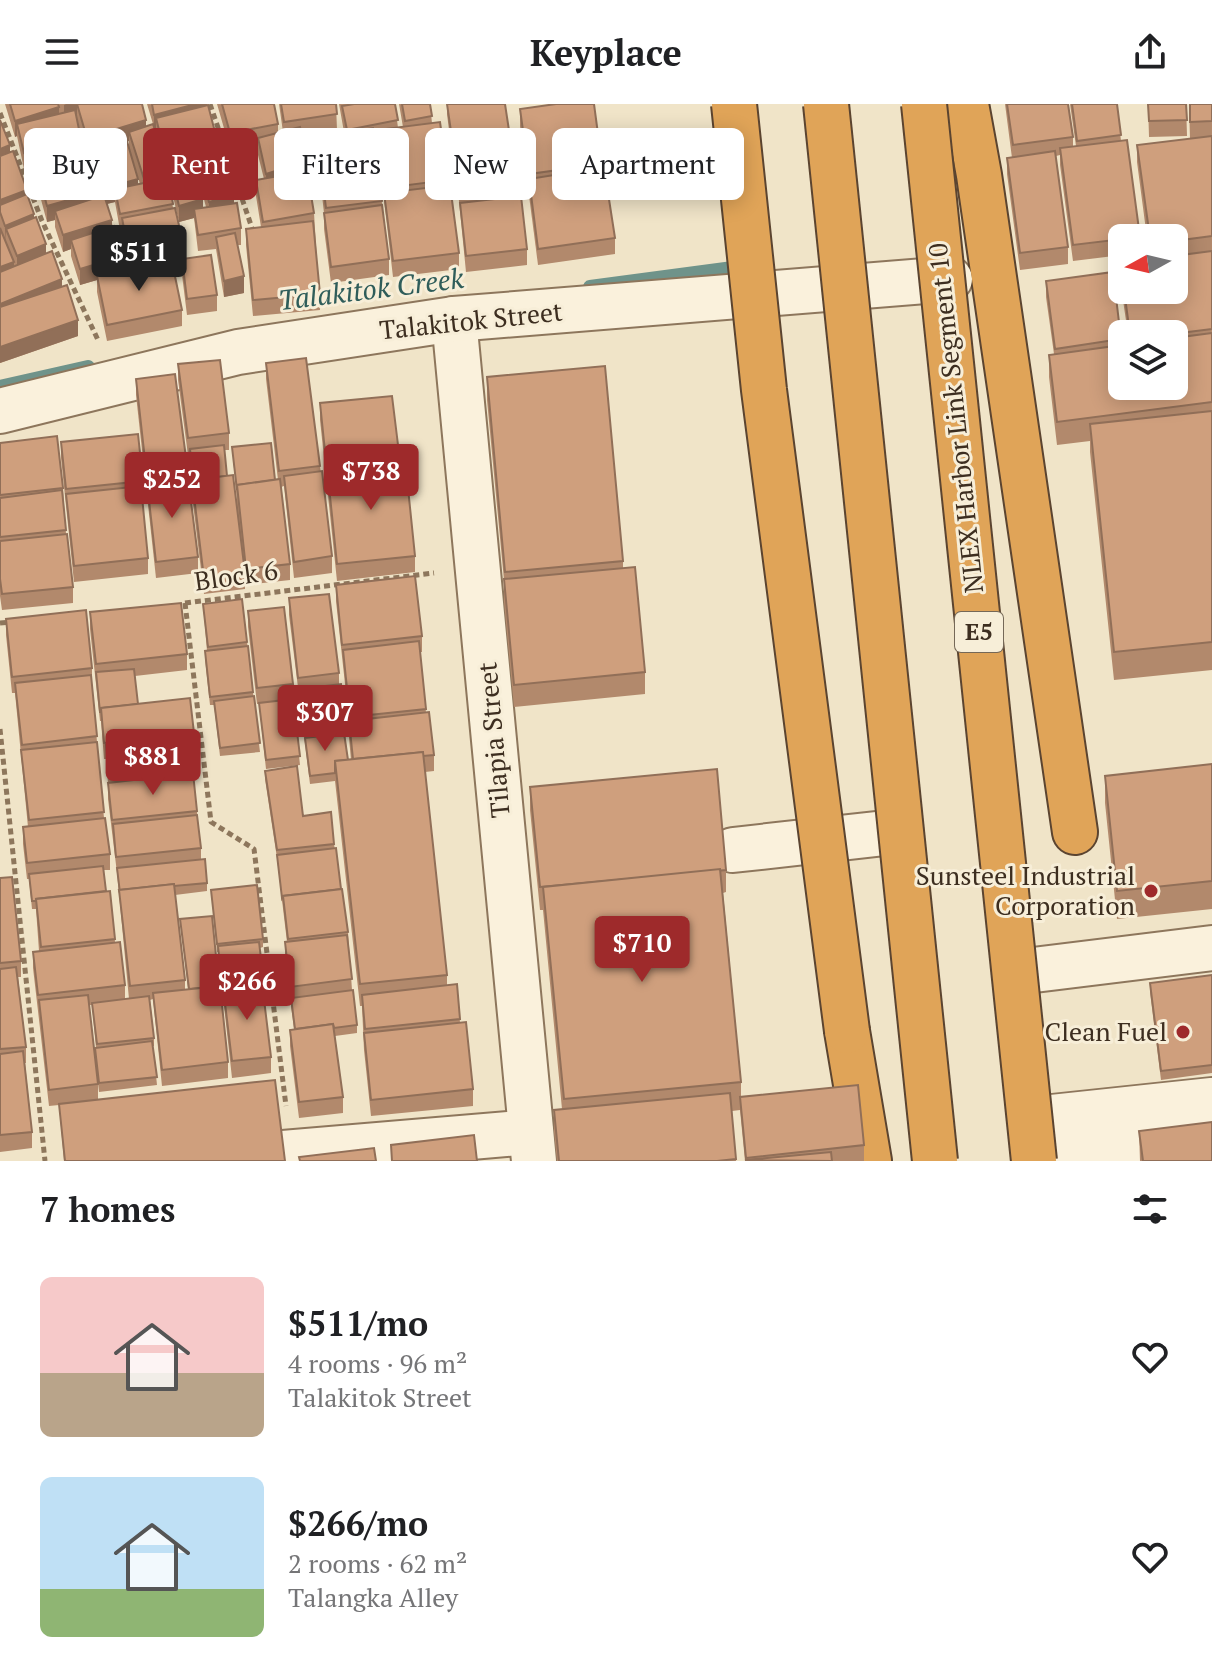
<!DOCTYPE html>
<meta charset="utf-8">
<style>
body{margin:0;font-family:"PT Serif",serif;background:#f2f2f2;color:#202124;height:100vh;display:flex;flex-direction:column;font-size:30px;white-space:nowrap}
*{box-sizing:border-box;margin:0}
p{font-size:26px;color:#757577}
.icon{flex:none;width:44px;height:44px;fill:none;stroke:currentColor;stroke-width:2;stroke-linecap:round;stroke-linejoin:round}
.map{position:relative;height:1057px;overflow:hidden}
.details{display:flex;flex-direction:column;background:#fff;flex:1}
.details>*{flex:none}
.top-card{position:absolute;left:24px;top:24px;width:800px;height:72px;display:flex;gap:16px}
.needle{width:52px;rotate:262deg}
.controls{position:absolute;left:1108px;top:120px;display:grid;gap:16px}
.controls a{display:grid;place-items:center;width:80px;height:80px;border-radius:12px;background:#fff;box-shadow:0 4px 20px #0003;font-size:40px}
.price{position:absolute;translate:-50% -68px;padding:0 18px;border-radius:8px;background:#9e2a2b;color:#fff;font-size:26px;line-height:52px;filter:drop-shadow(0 2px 4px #0008)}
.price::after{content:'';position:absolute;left:50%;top:48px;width:24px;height:18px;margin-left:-12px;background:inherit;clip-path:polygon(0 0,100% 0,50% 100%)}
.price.selected{background:#222;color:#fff}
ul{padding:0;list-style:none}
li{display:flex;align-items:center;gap:24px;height:200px;padding:0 40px}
li span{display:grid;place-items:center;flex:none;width:224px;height:160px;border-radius:12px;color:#555}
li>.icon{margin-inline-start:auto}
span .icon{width:96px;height:96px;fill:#fffc;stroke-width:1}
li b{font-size:34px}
h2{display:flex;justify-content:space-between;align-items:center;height:96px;padding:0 40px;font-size:34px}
.chip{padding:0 28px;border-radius:12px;background:#fff;box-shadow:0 4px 20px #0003;font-size:28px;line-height:72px}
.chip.selected{background:#9e2a2b;color:#fff}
header{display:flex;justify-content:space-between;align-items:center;height:104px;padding:0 40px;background:#fff;font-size:36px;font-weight:700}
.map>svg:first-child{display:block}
</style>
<header><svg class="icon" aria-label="menu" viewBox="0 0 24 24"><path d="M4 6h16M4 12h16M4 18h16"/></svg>Keyplace<svg class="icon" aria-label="share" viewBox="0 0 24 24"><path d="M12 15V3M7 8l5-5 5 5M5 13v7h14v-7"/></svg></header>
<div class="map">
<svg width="1212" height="1057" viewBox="0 0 1212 1057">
<rect width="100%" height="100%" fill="#f0e4c8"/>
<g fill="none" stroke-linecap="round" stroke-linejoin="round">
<g stroke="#6f938a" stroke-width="14">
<polyline points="590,183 748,162"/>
<polyline points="0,283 88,263"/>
</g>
<g stroke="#8d765c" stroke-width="48">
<g id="minor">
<polyline points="454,215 534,1057"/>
<polyline points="0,307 238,248 454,215 950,175"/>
<polyline points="733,746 885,729"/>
<polyline points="1018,868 1212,844"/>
<polyline points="1033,1015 1212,996"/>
<polyline points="1038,1046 1212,1032"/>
<polyline points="283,1049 531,1028"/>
</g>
</g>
<g stroke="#5b4430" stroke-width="48">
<g id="highway">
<polyline points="966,0 979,71 1075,728"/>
<polyline points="847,927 869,1057"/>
</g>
</g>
<g stroke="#8d765c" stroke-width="5" stroke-dasharray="6 4" stroke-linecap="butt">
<polyline points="210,0 254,130"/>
<polyline points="0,9 42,117 98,236"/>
<polyline points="185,499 211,718 254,745 286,1002"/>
<polyline points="185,499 434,469"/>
<polyline points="0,519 12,518"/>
<polyline points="0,625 45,1057"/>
</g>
<use href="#minor" stroke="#faf1dc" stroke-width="44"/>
<use href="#highway" stroke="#e0a458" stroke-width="44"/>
<g stroke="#5b4430" stroke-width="48" stroke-linecap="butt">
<g id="highway-bridge">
<polyline points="734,0 764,286 847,927"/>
<polyline points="826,0 935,1057"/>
<polyline points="924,0 1034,1057"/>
</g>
</g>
<use href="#highway-bridge" stroke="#e0a458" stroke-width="44"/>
</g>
<g fill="#b2896c" fill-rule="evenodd">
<path d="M5,0H142L146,23L153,20L147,0H207L215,39L241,124V141H237L244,189L224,193L216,145L198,147L194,114L179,118L169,75V59L203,104L206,103L195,61V49L165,57L173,104L181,130V146L161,150L162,160L182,206V222L107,237L97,188V176L80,181L71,152V145L63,148L55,123V116L47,118L35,73V62L24,65L17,32L15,33ZM76,12H77V17L87,50L88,49V54L99,92L97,93L81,44ZM129,37V44L140,80H138L127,38ZM115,98L120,126H122L127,157L130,156L131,165L124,167L107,100Z"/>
<polygon points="217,0 274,0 278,20 278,29 283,28 279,0 336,0 337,26 302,32 314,109 320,206 253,212 246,141 246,125 261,123 256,92 256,76 264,75 258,51 258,40 230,45"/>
<polygon points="339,0 395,0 398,24 403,23 399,0 430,0 432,19 448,76 459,149 459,165 393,173 377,36 374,36 389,155 389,171 331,179 324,125 324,109 317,47 317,31 344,28"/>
<polygon points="447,0 505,0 510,33 515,93 527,145 527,161 466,168 455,57 453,58 447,10"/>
<polygon points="1005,0 1068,0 1073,33 1073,43 1076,42 1070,0 1117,0 1121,37 1127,36 1140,134 1122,134 1122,151 1073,157 1060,61 1060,51 1056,52 1068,143 1068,160 1020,166 1007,70 1007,54 1012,54"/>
<polygon points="1148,0 1186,0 1187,32 1149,33"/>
<polygon points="1189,0 1212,0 1212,566 1114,576 1090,348 1090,337 1057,341 1049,273 1049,251 1054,250 1046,193 1046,177 1121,235 1121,241 1174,282 1174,230 1128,230 1120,176 1120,160 1122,159 1122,186 1174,186 1174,134 1147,134 1137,58 1137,41 1190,35"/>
<polygon points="520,5 602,60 615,134 615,150 538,161 520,22"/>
<polygon points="0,16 10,48 27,93 46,149 62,182 78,232 0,259"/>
<polygon points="182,155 217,191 217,207 187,211 182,171"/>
<polygon points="266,259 320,362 332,452 332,469 294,474 284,382 281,383 290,460 290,476 246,481 245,471 245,485 204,490 192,392 192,376 190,350 188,351 178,276 178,260 229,329 229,346 224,346 227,372 237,397 232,343 275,376 278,376 266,275"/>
<polygon points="487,273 623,457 623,464 645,568 645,590 514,603 504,498 504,476 487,296"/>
<polygon points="136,275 188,369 198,453 198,469 156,474 136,291"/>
<polygon points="320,299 399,349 415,452 415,468 337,477 320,316"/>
<polygon points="61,338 143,377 143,393 142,393 148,454 148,470 74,478 61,354"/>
<polygon points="0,339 63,384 66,430 73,483 73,499 2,506 0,492"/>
<polygon points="336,481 422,532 422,548 420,548 426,609 434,651 434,667 425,668 447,871 447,882 457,880 460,919 473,985 473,1002 371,1012 364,946 362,902 360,902 335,677 310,680 289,511 289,494 339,569 339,580 346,622 346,631 345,631 348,656 351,656 349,634 349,617 336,497"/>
<polygon points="242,495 260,648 220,652 214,601 210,601 205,555 205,547 207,547 203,500"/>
<polygon points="248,507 293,580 293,595 300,661 266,665 259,600 257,600 248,523"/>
<polygon points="90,508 187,550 187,566 135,572 138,600 194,629 194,645 190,646 201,744 201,755 207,779 207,787 175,791 185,876 185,885 188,885 180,815 228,958 228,974 162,982 153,895 150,896 154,934 154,942 153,942 157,981 99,988 95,952 96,944 92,901 89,901 98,980 98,996 285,1057 64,1057 59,1001 49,1002 38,907 33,864 33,848 39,847 36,805 32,805 29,775 27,775 23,740 23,723 28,723 15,589 12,589 6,531 6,515 92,564 92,580 97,638 104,714 110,750 110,766 103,766 106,787 110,787 115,838 125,881 125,895 129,895 117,769 108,695 108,679 106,655 104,655 101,617 100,617 90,525"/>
<polygon points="1212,660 1212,805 1117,815 1105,699 1105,672"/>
<polygon points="265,667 303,712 334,740 348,828 352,886 357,921 357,929 335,932 343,993 343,1009 299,1014 290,942 290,926 294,925 285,854 285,838 287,838 277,754 265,675"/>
<polygon points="530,683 726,766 726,788 723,789 741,978 741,993 864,1041 864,1057 745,1057 740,1006 732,1007 736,1057 557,1057 554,1028 554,1006 562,1005 543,806 540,806 530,706"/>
<polygon points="0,774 21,857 21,873 18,873 26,943 26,959 25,959 32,1028 32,1044 0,1048"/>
<polygon points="211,786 263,835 263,843 260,844 264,879 264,887 263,887 271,953 271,969 232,974 218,848 217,848"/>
<polygon points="1212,871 1212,969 1161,976 1150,888 1150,879"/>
<polygon points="1139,1027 1212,1057 1140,1057"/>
</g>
<g fill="#916f58">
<polygon points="66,0 92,0 77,0 77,12 64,17 64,1"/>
<polygon points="196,0 207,0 207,13 156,14 156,26 154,27 154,11"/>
<polygon points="59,3 59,19 17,20 17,32 15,33 15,17"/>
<polygon points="146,16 146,32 129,28 129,37 91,48 88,38 88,49 87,50 87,34"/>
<polygon points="215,28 215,44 195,45 195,49 163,58 163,42"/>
<polygon points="81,35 81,51 35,57 35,62 24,65 24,49"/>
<polygon points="10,41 10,57 0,61 0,45"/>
<polygon points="307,57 307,73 266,86 266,70"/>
<polygon points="168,67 168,83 144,91 144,75"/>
<polygon points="138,75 138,91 115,85 115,98 102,101 102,85"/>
<polygon points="27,86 27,102 0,108 0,96"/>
<polygon points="97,88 97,104 55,107 55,116 47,118 47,102"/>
<polygon points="234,91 234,107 209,114 209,98"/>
<polygon points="203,95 203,112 194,105 194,114 179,118 179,102"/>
<polygon points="34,110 34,127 6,125 5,138 5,122"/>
<polygon points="112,116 112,132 71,136 71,145 63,148 63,131"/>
<polygon points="46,140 46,156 17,168 17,152"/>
<polygon points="124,152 124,168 97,172 97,176 80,181 80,165"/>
<polygon points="14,158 14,174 0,180 0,163"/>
<polygon points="244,172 244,189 224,193 224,177"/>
<polygon points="62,175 62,191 0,216 0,200"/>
<polygon points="78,216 78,232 0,259 0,243"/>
</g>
<g fill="#cf9f7d" stroke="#916f58" stroke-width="2">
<polygon points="10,0 58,0 59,3 15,17"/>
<polygon points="77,0 142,0 146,16 87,34"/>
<polygon points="152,0 196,0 154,11"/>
<polygon points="222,0 274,0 278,20 230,29"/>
<polygon points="281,0 336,0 337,10 284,18"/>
<polygon points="354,0 395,0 398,16 347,26 342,2"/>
<polygon points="402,0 430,0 432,12 405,17"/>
<polygon points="447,0 505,0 510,33 453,41"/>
<polygon points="556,0 594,0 602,60 529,70 520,5"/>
<polygon points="1007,0 1068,0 1073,33 1013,41"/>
<polygon points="1072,0 1117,0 1121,31 1077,37"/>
<polygon points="1148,0 1186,0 1187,16 1149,17"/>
<polygon points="1190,0 1212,0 1212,17 1190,18"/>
<polygon points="208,1 215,28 163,42 156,14"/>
<polygon points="75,6 81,35 24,49 17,20"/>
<polygon points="0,16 10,41 0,45"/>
<polygon points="440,18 448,76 385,84 377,26"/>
<polygon points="153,20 168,67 144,75 129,28"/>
<polygon points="300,23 307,57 266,70 258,34"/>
<polygon points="373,24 382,97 326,104 317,31"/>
<polygon points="124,27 138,75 102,85 88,38"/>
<polygon points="1212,32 1212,132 1174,137 1174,134 1150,134 1137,41"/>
<polygon points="1127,36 1140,133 1073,141 1060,44"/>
<polygon points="220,38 234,91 209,98 195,45"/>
<polygon points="510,39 515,84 461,90 455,46"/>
<polygon points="84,43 97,88 47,102 35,57"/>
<polygon points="13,47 27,86 0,96 0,52"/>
<polygon points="1055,47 1068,143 1020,149 1007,54"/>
<polygon points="192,53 203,95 179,102 169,59"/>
<polygon points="604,63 615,134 538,145 529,75"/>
<polygon points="307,67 314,109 263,118 256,76"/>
<polygon points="168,74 173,100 120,110 115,85"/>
<polygon points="450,81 459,149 393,157 384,89"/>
<polygon points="27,90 34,110 5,122 0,108 0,101"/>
<polygon points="104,91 112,116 63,131 55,107"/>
<polygon points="521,92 527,145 466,152 460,99"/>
<polygon points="237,99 241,124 198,131 194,105"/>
<polygon points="382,101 389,155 331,163 324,109"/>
<polygon points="175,104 181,130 127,140 122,114"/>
<polygon points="36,113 46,140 17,152 6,125"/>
<polygon points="313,117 320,190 253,196 246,125"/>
<polygon points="114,122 124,152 80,165 71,136"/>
<polygon points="0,124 14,158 0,163"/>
<polygon points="235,129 244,172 224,177 216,133"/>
<polygon points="159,139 162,156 134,161 130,145"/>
<polygon points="52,147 62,175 0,200 0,168"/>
<polygon points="1212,147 1212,225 1172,230 1130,230 1124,186 1174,186 1174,152"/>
<polygon points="211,151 217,191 187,195 182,155"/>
<polygon points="172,158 182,206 107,221 97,172"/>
<polygon points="1113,168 1121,235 1055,245 1046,177"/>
<polygon points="67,181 78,216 0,243 0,203"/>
<polygon points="1212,229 1212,298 1057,318 1049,251 1122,241 1122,282 1174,282 1174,234"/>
<polygon points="306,254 320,362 279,367 266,259"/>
<polygon points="220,256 229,329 188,334 178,260"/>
<polygon points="605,262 623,457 505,468 487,273"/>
<polygon points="175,270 188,369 147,374 136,275"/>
<polygon points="392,292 399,349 326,357 320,299"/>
<polygon points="1212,307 1212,538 1114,548 1090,320"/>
<polygon points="138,330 143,377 66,385 61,338"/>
<polygon points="57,332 63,384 0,391 0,339"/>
<polygon points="271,339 275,376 237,381 237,386 232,343"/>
<polygon points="224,341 227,372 193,376 190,345"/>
<polygon points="405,355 415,452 337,460 327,363"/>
<polygon points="322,367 332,452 294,458 284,372"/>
<polygon points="233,371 245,469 204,474 192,376"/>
<polygon points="188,374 198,453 156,458 147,379"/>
<polygon points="280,375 290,460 246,465 237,381"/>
<polygon points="141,382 148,454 74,462 66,390"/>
<polygon points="62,386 66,426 0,433 0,394"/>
<polygon points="67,430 73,483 2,490 0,475 0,437"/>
<polygon points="635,463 645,568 514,581 504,475"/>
<polygon points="415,472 422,532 342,541 336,481"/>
<polygon points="329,490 339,569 298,574 289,494"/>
<polygon points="242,495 247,538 208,543 203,500"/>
<polygon points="181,499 187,550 96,560 90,508"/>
<polygon points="284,503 293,580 257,584 248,507"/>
<polygon points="86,506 92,564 12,573 6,515"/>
<polygon points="419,537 426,605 350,613 343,546"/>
<polygon points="248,542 253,588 210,593 205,547"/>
<polygon points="134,565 138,600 101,604 102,608 100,608 96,568"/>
<polygon points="91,571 97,632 22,641 15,579"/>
<polygon points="341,580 346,622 304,627 299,585"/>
<polygon points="254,592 260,639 220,644 214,597"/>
<polygon points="190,594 194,629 104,639 101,604"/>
<polygon points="293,595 300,652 266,656 259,599"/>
<polygon points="429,608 434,651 423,652 423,648 353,655 349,617"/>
<polygon points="344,629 348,656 335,657 335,669 310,672 305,634"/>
<polygon points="189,632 193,667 110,675 106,641"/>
<polygon points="97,638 104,708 29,716 21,646"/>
<polygon points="423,648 447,871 360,880 335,657"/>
<polygon points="1212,660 1212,777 1117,787 1105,672"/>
<polygon points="297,662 303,712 331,708 334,740 277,746 265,667"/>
<polygon points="717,665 726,766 540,783 530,683"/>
<polygon points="193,669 197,707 112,716 108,679"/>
<polygon points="197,711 201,744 116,753 113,720"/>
<polygon points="105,714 110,750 27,759 23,723"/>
<polygon points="336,744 341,785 283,792 282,794 277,751"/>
<polygon points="205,755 207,779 174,782 174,780 119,786 120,789 117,764"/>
<polygon points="103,762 106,787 36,795 36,797 32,797 29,770"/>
<polygon points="720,765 741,978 564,995 543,783"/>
<polygon points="12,773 21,857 0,859 0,774"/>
<polygon points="174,780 185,876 130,882 119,786"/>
<polygon points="257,781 263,835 217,840 211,786"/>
<polygon points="342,785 348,828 288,835 283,792"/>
<polygon points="110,787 115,835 41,843 36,795"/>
<polygon points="212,812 219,882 189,885 180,815"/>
<polygon points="347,831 352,875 290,883 285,838"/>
<polygon points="120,838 125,881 38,891 33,848"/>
<polygon points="259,838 264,879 222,884 218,842"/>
<polygon points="16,863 26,943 0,945 0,865"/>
<polygon points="1212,871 1212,961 1161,967 1150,879"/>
<polygon points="262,879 271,953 232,957 223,883"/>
<polygon points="457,880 460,915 365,925 362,891"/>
<polygon points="220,882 228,958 162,966 153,889"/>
<polygon points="353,886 357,921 334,924 333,920 295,925 291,894"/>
<polygon points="88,891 98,980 49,986 39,896"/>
<polygon points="149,892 154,934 97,940 92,899"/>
<polygon points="466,918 473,985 371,996 364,929"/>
<polygon points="333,920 343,993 299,998 290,926"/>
<polygon points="152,937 157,973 99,979 95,944"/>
<polygon points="23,947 32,1028 0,1031 0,950"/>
<polygon points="275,976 285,1057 65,1057 59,1000"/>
<polygon points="858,981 864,1041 746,1054 740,993"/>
<polygon points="730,989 736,1055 717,1057 559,1057 554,1006"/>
<polygon points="1212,1018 1212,1057 1143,1057 1139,1027"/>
<polygon points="474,1031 477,1057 392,1057 391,1041"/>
<polygon points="374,1044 376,1057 300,1057 299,1053"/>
<polygon points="831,1048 832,1057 745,1056"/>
</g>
<g fill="#9e2a2b" stroke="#f7eed8" stroke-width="3">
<circle cx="1151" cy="787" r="8"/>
<circle cx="1183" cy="928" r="8"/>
</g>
<g text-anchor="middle" stroke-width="6" stroke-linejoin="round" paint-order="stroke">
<rect fill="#f7eed8" stroke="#756857" stroke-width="2" x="955" y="508" width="48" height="40" rx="6"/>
<g font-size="24" font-weight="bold" fill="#3d2e20">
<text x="979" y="536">E5</text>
</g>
<g font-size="26" fill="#3d2e20" stroke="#f7eed8">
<text transform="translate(471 217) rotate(-6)" y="9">Talakitok Street</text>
<text transform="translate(956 314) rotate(-96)" y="9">NLEX Harbor Link Segment 10</text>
<text transform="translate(236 472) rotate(-8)" y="9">Block 6</text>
<text transform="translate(494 636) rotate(-95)" y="9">Tilapia Street</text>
</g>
<g font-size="26" fill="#3d2e20" stroke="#f7eed8" text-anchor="end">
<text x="1135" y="781">Sunsteel Industrial<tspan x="1135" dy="30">Corporation</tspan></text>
<text x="1167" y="937">Clean Fuel</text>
</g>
<g font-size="28" font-style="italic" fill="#2f5d5a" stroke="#f7eed8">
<text transform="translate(371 185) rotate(-7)" y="10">Talakitok Creek</text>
</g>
</g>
</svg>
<div class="controls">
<a><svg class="needle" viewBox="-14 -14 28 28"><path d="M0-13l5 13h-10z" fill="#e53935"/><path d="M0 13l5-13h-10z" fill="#757577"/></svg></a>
<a><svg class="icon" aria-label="layers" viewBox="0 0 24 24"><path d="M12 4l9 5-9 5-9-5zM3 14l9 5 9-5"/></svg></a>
</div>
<b class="price selected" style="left:139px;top:189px">$511</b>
<b class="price" style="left:371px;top:408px">$738</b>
<b class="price" style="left:172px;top:416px">$252</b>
<b class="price" style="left:325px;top:649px">$307</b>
<b class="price" style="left:153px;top:693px">$881</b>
<b class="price" style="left:642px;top:880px">$710</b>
<b class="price" style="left:247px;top:918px">$266</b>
<div class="top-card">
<a class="chip">Buy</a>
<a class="chip selected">Rent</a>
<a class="chip">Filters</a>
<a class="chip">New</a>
<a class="chip">Apartment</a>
</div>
</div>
<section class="details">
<h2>7 homes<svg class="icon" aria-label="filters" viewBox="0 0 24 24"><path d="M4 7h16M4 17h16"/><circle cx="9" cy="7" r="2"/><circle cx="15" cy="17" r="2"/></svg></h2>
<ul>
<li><span style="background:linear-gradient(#f6c9c9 60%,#b9a48a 0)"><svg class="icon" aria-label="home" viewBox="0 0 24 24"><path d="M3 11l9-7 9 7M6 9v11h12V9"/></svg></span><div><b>$511/mo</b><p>4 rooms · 96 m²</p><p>Talakitok Street</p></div><svg class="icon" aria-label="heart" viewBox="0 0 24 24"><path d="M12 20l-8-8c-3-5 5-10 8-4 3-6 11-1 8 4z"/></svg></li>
<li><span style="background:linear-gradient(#bfe0f5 70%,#8fb573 0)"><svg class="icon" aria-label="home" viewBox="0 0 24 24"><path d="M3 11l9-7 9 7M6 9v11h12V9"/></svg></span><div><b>$266/mo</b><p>2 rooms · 62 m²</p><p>Talangka Alley</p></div><svg class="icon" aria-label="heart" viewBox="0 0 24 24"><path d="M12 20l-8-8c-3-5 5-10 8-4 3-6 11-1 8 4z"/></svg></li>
</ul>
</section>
